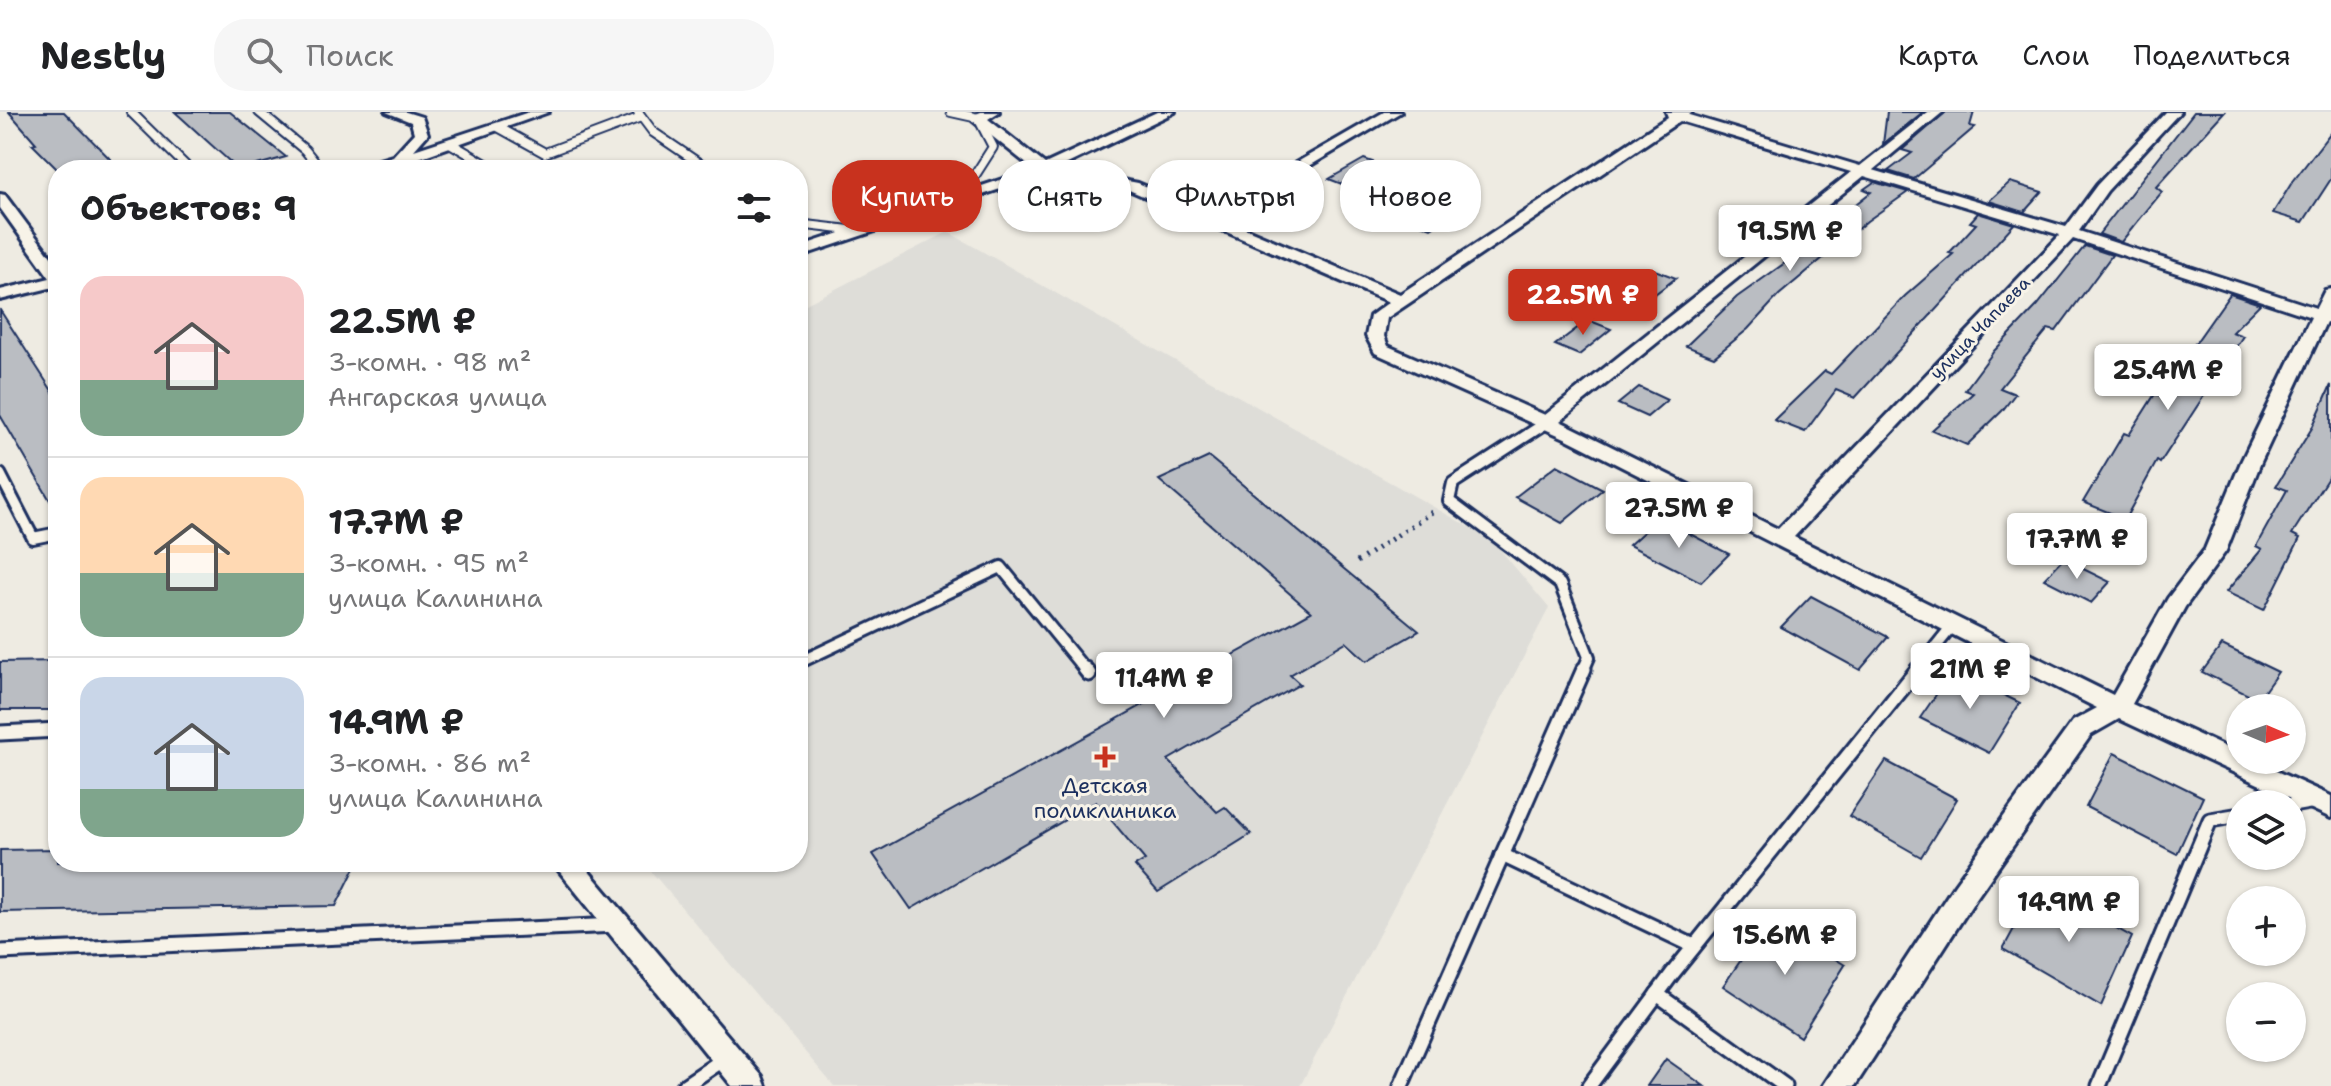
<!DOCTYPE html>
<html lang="ru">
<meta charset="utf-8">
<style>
body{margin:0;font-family:"Shantell Sans",sans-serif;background:#f6f6f6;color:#202124;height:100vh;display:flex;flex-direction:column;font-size:30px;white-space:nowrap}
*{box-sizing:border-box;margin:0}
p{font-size:26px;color:#757577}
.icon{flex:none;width:44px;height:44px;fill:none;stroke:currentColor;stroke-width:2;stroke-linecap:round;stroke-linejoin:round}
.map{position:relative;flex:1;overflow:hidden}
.drawer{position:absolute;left:48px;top:48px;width:760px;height:712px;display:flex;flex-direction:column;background:#fff;border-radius:32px;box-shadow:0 2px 6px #0004}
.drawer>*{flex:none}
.banner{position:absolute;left:832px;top:48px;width:760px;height:72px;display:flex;gap:16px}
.needle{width:52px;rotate:92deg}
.buttons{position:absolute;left:2226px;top:582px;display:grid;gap:16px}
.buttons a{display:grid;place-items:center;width:80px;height:80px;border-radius:50%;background:#fff;box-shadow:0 2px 6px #0004;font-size:40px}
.price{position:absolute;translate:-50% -68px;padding:0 18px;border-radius:8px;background:#fff;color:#222;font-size:26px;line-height:52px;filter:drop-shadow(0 2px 4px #0008)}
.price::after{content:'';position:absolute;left:50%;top:48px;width:24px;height:18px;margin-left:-12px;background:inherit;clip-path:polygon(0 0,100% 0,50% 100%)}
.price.current{background:#c8321e;color:#fff}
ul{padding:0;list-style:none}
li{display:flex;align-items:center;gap:24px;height:200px;padding:0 32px}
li+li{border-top:2px solid #e0e0e0}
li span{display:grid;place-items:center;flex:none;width:224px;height:160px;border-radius:24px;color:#555}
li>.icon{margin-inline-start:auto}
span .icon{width:96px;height:96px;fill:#fffc;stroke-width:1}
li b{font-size:34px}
h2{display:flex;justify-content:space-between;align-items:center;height:96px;padding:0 32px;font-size:34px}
.tag{padding:0 28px;border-radius:32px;background:#fff;box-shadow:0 2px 6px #0004;font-size:28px;line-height:72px}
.tag.current{background:#c8321e;color:#fff}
header{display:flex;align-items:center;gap:48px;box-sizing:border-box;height:112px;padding:0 40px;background:#fff;border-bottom:2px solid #e0e0e0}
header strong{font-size:38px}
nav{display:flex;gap:44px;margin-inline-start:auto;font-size:28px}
.search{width:560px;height:72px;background:#f6f6f6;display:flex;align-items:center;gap:20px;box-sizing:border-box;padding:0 28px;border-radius:32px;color:#757577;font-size:30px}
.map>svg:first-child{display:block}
</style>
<header>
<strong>Nestly</strong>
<div class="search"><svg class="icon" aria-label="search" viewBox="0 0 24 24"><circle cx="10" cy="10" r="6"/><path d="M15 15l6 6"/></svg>Поиск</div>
<nav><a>Карта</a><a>Слои</a><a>Поделиться</a></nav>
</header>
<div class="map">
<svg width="2331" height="974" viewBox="0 0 2331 974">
<rect width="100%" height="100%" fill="#eeebe2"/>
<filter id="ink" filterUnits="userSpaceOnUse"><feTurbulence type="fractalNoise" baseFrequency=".0125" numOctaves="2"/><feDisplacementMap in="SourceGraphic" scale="16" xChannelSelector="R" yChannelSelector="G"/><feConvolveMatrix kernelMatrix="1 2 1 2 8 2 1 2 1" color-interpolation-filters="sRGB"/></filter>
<g filter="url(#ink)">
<polygon fill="#deddd8" points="948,120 1492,428 1549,496 1300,974 834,974 643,750 798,750 798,196"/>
<g fill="#babdc2" stroke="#1b2f5e" stroke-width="2">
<polygon points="9,0 64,0 121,58 58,58 32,32 36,31"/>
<polygon points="175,0 230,0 286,45 239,58"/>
<polygon points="1887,0 1923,0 1883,32"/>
<polygon points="1946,0 1974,0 1970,14 1975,15 1914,67 1888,59 1912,41 1902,38"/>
<polygon points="2194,0 2224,0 2156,75 2162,80 2121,130 2099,122"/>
<polygon points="2331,20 2331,67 2303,110 2273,101 2291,72"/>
<polygon points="1364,47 1392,57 1357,78 1329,67"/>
<polygon points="1874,70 1908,80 1867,109 1779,183 1748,217 1714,245 1686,234 1737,185 1789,148 1786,147 1871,80 1864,77"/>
<polygon points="2010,70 2042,80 2024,100 1989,89"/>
<polygon points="1429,91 1454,101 1431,116 1405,106"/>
<polygon points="1978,101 2014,112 1855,286 1836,278 1805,320 1774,308 1825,259 1831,262 1905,184 1953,142 1949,141 1976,112 1970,110"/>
<polygon points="2085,134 2112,143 2056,219 2048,217 2000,276 2015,282 2002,299 1967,333 1932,318 1973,281 1965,278 1994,239 2037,194"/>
<polygon points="1652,157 1676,166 1647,188 1622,178"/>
<polygon points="2230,182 2260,192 2232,220 2243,224 2160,351 2157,349 2125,407 2083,390 2124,321 2129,323 2155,282 2159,283"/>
<polygon points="0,198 58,288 58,402 0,303"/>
<polygon points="1588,208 1611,217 1579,243 1555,233"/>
<polygon points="2331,273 2331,361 2292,422 2300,426 2264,498 2226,480 2262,437 2256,434 2287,378 2276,374 2312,316"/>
<polygon points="1639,275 1667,288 1647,305 1618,292"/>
<polygon points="1209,345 1419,519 1367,549 1346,530 1290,563 1300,572 1168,648 1217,700 1225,695 1251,722 1158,780 1135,754 1145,748 1096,690 911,797 873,742 1311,500 1159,368"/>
<polygon points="1557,353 1603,377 1562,411 1515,385"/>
<polygon points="1659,406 1729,442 1701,470 1629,433"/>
<polygon points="2063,447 2110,470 2091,491 2044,467"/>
<polygon points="1811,484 1888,525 1860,558 1781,515"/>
<polygon points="2222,533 2278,560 2258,588 2202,560"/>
<polygon points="58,549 58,598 0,598 0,550"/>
<polygon points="1953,558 2020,591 1989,641 1920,606"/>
<polygon points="2114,641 2203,685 2177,742 2086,695"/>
<polygon points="1886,649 1957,687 1921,745 1849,704"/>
<polygon points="58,737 58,750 358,750 336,794 0,800 0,738"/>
<polygon points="2038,772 2132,825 2101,894 2003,837"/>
<polygon points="1770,806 1845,853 1800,925 1723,874"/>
<polygon points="1666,947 1704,974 1647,974"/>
</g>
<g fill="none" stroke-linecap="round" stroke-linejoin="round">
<g stroke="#1b2f5e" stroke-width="12">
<g id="service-far2">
<polyline points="131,0 190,58"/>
<polyline points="259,0 305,38 321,58"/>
<polyline points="638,0 653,20 709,58"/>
<polyline points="951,0 978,6 993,35 963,82"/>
<polyline points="498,15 545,41 641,5"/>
<polyline points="450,31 496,58"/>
<polyline points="798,112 858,119"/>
</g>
</g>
<g stroke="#1b2f5e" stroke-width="16">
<g id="service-far1">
<polyline points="1546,311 1453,371 1449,389 1560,472 1589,545 1583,559"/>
<polyline points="0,362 33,426 58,421"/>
<polyline points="798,551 1001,455 1086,559"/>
<polyline points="1916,559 1953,513"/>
</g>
</g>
<g stroke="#1b2f5e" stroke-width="19">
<g id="service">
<polyline points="1085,557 1089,562"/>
<polyline points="0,621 58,618"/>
<polyline points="2292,693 2315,689"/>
<polyline points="1502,743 1694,834"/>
<polyline points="0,840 617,813"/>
<polyline points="1657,882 1785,974"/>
<polyline points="684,974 727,945"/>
<polyline points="1401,974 1584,557"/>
<polyline points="1589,974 1672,862 1918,557"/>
<polyline points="2099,974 2210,708 2240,703"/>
</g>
</g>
<g stroke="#1b2f5e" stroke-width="6">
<g id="minor">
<polygon points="386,0 406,0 422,5 428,22 414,38 529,0 549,0 419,46 371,58 346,58 393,44 414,21 411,10"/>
<path d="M981,0H999L988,7L1045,52L1157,0H1175L1059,56L1138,71L1209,101L1384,0H1401L1221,106L1400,182L1668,5L1666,0H1692L1689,3L1860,54L1928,0H1943L1873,58L2066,115L2097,73L2166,0H2180L2107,79L2079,119L2316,196L2325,178L2331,177V211L2326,210L2261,350L2226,439L2185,495L2132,592L2240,642V648H2252L2331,684V706L2119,607L2091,623L1975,788L1855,974H1823L1955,772L2073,609L2097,596L1565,326L1375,241L1366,224L1370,204L1389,190L1129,78L1045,62L798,145V135L1033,57L973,9V3ZM1680,9L1851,60L1545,303L1388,234L1384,224L1387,206ZM1864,64L2060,123L1778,417L1560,309ZM2073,127L2311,205L2241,350L2205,437L2168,486L2113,583L1794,425Z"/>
<polygon points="0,82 5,83 58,154 58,174 0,188 0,178 50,166 0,96"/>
<polygon points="552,750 581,750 762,964 766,974 732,974"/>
</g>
</g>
<polyline stroke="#1b2f5e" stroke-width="5" stroke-dasharray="2 6" stroke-linecap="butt" points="1357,450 1435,398"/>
<use href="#service-far2" stroke="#f7f3e8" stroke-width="8"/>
<use href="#service-far1" stroke="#f7f3e8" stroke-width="10"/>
<use href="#service" stroke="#f7f3e8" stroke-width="13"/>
<use href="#minor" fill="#f7f3e8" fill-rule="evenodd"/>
</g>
</g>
<path fill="#c8321e" stroke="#f7f3e8" stroke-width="3" d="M1101 633h8v8h8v8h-8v8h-8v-8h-8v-8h8z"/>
<g text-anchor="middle" stroke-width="6" stroke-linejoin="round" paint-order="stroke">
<g font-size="18" fill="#1b2f5e" stroke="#f7f3e8">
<text transform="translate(1980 216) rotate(-46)" y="6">улица Чапаева</text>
</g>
<g font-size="22" fill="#1b2f5e" stroke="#f7f3e8">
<text x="1105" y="681">Детская<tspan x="1105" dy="25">поликлиника</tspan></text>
</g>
</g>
</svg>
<div class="buttons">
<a><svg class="needle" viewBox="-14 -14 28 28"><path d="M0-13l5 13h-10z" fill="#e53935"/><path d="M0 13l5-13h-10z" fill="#757577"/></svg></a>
<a><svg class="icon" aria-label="layers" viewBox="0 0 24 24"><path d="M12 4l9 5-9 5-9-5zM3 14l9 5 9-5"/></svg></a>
<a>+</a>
<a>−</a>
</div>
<b class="price" style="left:1790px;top:161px">19.5M ₽</b>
<b class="price current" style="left:1583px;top:225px">22.5M ₽</b>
<b class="price" style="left:2168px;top:300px">25.4M ₽</b>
<b class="price" style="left:1679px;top:438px">27.5M ₽</b>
<b class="price" style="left:2077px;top:469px">17.7M ₽</b>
<b class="price" style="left:1970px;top:599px">21M ₽</b>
<b class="price" style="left:1164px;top:608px">11.4M ₽</b>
<b class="price" style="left:2069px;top:832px">14.9M ₽</b>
<b class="price" style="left:1785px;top:865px">15.6M ₽</b>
<div class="banner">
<a class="tag current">Купить</a>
<a class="tag">Снять</a>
<a class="tag">Фильтры</a>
<a class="tag">Новое</a>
</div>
<section class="drawer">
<h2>Объектов: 9<svg class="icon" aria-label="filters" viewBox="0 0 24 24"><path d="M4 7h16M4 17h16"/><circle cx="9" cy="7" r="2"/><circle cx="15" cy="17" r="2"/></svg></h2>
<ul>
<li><span style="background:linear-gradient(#f6c9c9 65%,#7fa58c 0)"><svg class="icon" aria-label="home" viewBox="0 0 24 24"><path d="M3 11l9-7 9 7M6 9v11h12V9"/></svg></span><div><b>22.5M ₽</b><p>3-комн. · 98 m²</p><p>Ангарская улица</p></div></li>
<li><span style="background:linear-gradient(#ffd9b3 60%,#7fa58c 0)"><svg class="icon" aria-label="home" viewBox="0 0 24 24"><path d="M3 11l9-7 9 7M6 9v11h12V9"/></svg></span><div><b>17.7M ₽</b><p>3-комн. · 95 m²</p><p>улица Калинина</p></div></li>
<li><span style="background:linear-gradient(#c9d6e8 70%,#7fa58c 0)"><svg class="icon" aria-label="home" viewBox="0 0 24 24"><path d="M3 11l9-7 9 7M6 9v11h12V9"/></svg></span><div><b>14.9M ₽</b><p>3-комн. · 86 m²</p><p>улица Калинина</p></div></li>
</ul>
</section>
</div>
